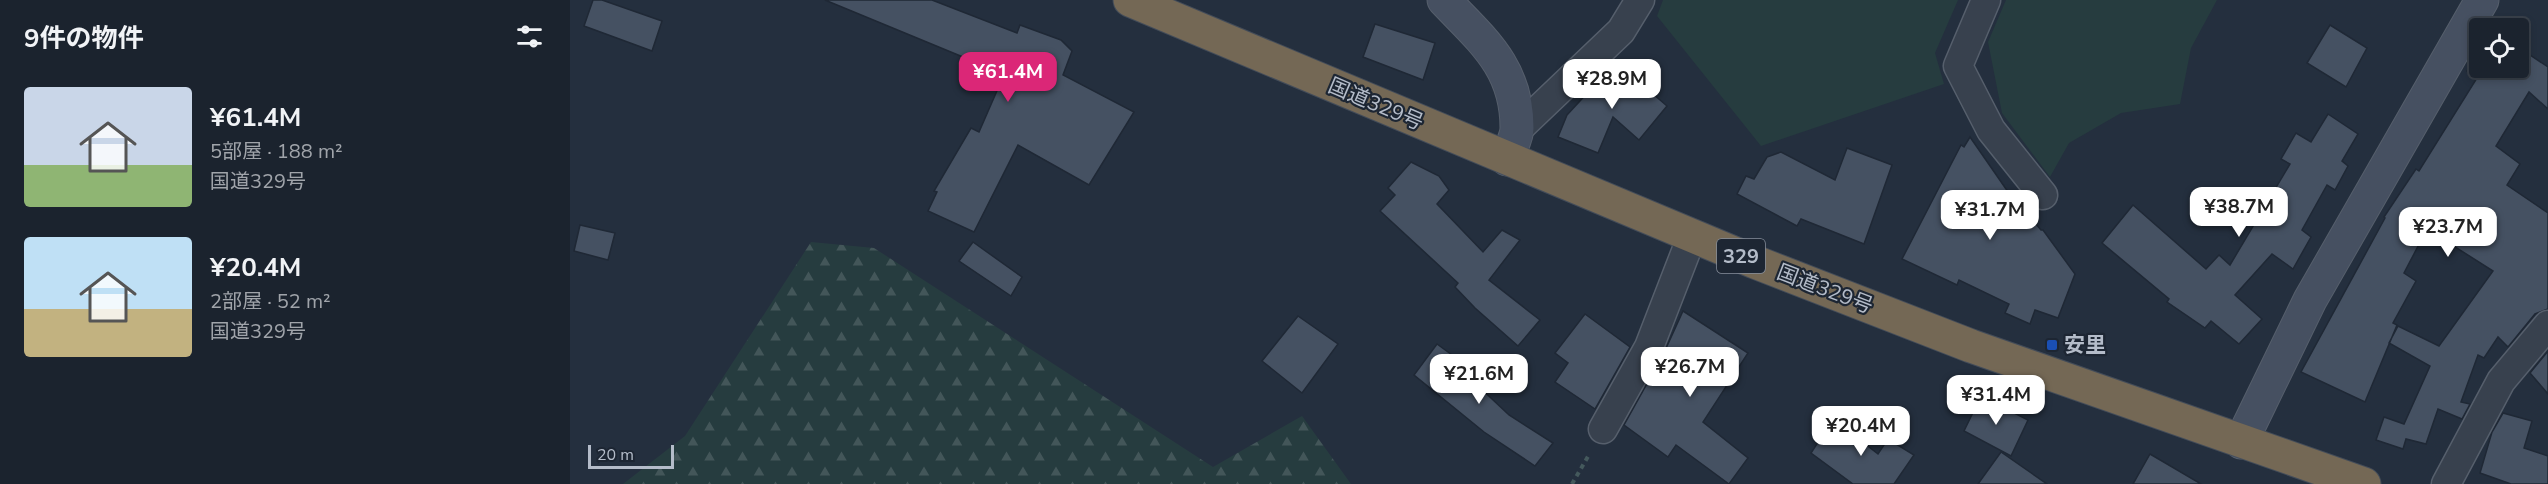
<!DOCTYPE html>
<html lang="ja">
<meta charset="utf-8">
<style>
body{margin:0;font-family:"Nunito Sans","Noto Sans JP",sans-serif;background:#282f3a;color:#f1f3f6;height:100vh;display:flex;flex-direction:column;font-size:22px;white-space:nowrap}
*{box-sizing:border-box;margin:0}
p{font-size:20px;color:#a0a4aa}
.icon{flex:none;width:33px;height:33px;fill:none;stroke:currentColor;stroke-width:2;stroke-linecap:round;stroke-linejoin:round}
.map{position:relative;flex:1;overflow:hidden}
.drawer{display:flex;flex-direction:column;background:#1b232e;width:570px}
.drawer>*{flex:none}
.buttons{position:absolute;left:1899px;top:18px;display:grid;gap:12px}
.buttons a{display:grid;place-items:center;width:60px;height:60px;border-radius:6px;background:#1b232e;box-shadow:0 3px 9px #0003,0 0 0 2px #39404a;font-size:30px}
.scale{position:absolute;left:18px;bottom:15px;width:86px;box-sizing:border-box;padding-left:6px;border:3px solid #b4bcc9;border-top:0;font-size:16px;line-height:21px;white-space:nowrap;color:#b4bcc9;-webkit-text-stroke:4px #1d2633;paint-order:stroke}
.price{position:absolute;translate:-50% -51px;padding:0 14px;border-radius:12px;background:#fff;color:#222;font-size:20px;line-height:39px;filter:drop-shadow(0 2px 3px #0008)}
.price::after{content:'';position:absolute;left:50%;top:36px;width:18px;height:14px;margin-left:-9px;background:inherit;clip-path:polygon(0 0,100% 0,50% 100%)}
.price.on{background:#db2777;color:#fff}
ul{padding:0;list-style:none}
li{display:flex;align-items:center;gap:18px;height:150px;padding:0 24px}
li span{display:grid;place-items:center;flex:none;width:168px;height:120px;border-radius:6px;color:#555}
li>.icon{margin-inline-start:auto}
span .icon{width:72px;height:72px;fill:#fffc;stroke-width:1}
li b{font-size:26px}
h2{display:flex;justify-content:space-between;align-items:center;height:72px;padding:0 24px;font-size:26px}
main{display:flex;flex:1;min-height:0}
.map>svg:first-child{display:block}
</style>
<main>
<section class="drawer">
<h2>9件の物件<svg class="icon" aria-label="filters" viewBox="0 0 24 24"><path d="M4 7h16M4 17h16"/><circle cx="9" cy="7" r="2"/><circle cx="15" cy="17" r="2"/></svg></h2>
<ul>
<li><span style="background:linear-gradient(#c9d6e8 65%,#8fb573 0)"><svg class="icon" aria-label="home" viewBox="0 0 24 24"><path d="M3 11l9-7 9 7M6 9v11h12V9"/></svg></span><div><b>¥61.4M</b><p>5部屋 · 188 m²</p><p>国道329号</p></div></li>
<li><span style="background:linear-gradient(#bfe0f5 60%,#c2b280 0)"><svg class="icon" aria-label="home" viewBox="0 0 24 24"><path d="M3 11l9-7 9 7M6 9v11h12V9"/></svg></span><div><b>¥20.4M</b><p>2部屋 · 52 m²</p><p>国道329号</p></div></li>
</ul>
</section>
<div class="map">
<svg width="1978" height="484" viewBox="0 0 1978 484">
<defs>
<pattern id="forest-firs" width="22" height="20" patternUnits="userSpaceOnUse" patternTransform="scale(1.5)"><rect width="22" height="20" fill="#263c3f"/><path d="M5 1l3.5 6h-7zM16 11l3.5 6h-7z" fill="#435659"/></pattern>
</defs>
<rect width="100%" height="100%" fill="#242f3e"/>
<g fill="#263c3f">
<polygon points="1093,0 1388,0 1365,53 1374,84 1191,146 1087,16"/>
<polygon points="1436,0 1647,0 1621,48 1610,104 1551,113 1499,143 1480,177 1432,113 1418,42"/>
</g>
<polygon fill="url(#forest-firs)" points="241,242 304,248 643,467 732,416 781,484 53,484 115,436"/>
<g fill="#455162" stroke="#1f2835" stroke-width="1.5">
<polygon points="23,0 32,0 92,21 82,51 14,26"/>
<polygon points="255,0 362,0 447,33 450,25 491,40 502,51 493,75 564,112 519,185 448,145 404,232 358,211 367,192 364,191 401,128 409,132 433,77 403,67 405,62"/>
<polygon points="805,24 865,43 853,80 793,57"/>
<polygon points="1760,25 1797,48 1776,87 1737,63"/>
<polygon points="1948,47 1978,67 1978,109 1959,92 1926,146 1950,164 1937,185 1978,213 1978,309 1965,314 1938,347 1928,337 1914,358 1908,355 1891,402 1900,404 1892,419 1868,409 1856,444 1836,439 1833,449 1806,440 1814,417 1834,424 1860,366 1819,343 1828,326 1869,346 1923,271 1857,229 1834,273 1846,281 1823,323 1827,325 1795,402 1731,372 1815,218 1814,217 1846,169 1849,171 1907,78 1897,71 1910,51 1910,68 1948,68"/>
<polygon points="1046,62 1097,106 1069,140 1043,117 1028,153 988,137 997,115"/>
<polygon points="1758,114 1788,134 1772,161 1778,166 1765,190 1757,185 1732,230 1741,237 1723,269 1702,254 1665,295 1692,319 1669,344 1641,321 1635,328 1597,302 1599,299 1532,243 1563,205 1636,269 1649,255 1660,265 1720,164 1711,159 1726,133 1741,142"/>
<polygon points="1400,137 1436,189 1471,230 1473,230 1505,274 1488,318 1465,310 1460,324 1435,313 1439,304 1389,280 1387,285 1332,259 1391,145 1394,147"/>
<polygon points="1277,148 1322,165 1294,244 1231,219 1227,226 1167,194 1176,176 1184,179 1197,157 1211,152 1265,180"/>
<polygon points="841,162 869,176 879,190 867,204 913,252 932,230 950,240 919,280 970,320 948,346 905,308 885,287 888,283 810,211 825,195 818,188"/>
<polygon points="10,225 45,233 38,260 4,251"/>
<polygon points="403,242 452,277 441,296 389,261"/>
<polygon points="1113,311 1178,353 1133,422 1178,458 1159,484 1106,445 1098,457 1054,425 1093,355"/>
<polygon points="1015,314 1060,347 1025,409 985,382 998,363 985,353"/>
<polygon points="728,316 768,344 732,393 692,361"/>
<polygon points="867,344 908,374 904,382 939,415 983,443 965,466 914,432 844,375"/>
<polygon points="1978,351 1978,394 1960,373"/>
<polygon points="1411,396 1458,420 1441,456 1394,431"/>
<polygon points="1933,413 1962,421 1954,448 1978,456 1978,484 1941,484 1910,473 1922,432"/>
<polygon points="1263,419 1308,454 1318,439 1344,455 1324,484 1283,484 1241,453"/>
<polygon points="1431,452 1477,484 1408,484"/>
<polygon points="1580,454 1631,484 1563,484"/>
</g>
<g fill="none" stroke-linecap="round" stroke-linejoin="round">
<g stroke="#565f6c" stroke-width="31">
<g id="street">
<polyline points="1416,0 1388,66 1421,130 1473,195"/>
<polyline points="947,130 1051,31 1070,0"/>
<polyline points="1033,429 1079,347 1122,236"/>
<polyline points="1876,484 1931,381 1978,325"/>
</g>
</g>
<g stroke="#565f6c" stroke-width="35">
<g id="secondary">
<path d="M874,0C912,40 947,67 947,128C947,137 940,149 937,159"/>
<polyline points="1671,442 1740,300 1912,0"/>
</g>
</g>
<g stroke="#434c59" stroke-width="35">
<polyline id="highway" points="560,0 1185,262 1401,346 1794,484"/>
</g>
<polyline stroke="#44595c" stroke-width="4" stroke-dasharray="4.5 4.5" stroke-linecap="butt" points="1002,484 1020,453"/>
<use href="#street" stroke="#38414e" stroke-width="28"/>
<use href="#secondary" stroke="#465061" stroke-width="33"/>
<use href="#highway" stroke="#746855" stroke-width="33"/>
</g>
<rect fill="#1a4fb4" stroke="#1d2633" stroke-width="2" x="1476" y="339" width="12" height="12" rx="3"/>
<g text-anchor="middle" stroke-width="4.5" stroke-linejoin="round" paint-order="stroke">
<rect fill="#1d2633" stroke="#878f9c" stroke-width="1.5" x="1147" y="239" width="48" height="34" rx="4.5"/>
<g font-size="20" font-weight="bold" fill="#b4bcc9">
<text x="1171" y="263">329</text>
</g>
<g font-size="21" fill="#b4bcc9" stroke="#1d2633">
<text transform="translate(806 104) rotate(23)" y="7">国道329号</text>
<text transform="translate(1255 289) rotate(21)" y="7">国道329号</text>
</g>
<g font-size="21" font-weight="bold" fill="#b4bcc9" stroke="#1d2633" text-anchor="start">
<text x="1494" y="352">安里</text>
</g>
</g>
</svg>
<div class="buttons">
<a><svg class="icon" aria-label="locate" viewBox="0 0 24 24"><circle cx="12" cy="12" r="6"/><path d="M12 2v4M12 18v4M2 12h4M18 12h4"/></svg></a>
</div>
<div class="scale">20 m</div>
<b class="price on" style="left:438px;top:103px">¥61.4M</b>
<b class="price" style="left:1042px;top:110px">¥28.9M</b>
<b class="price" style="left:1669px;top:238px">¥38.7M</b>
<b class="price" style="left:1420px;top:241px">¥31.7M</b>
<b class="price" style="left:1878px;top:258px">¥23.7M</b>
<b class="price" style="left:1120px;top:398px">¥26.7M</b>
<b class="price" style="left:909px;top:405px">¥21.6M</b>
<b class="price" style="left:1426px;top:426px">¥31.4M</b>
<b class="price" style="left:1291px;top:457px">¥20.4M</b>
</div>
</main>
